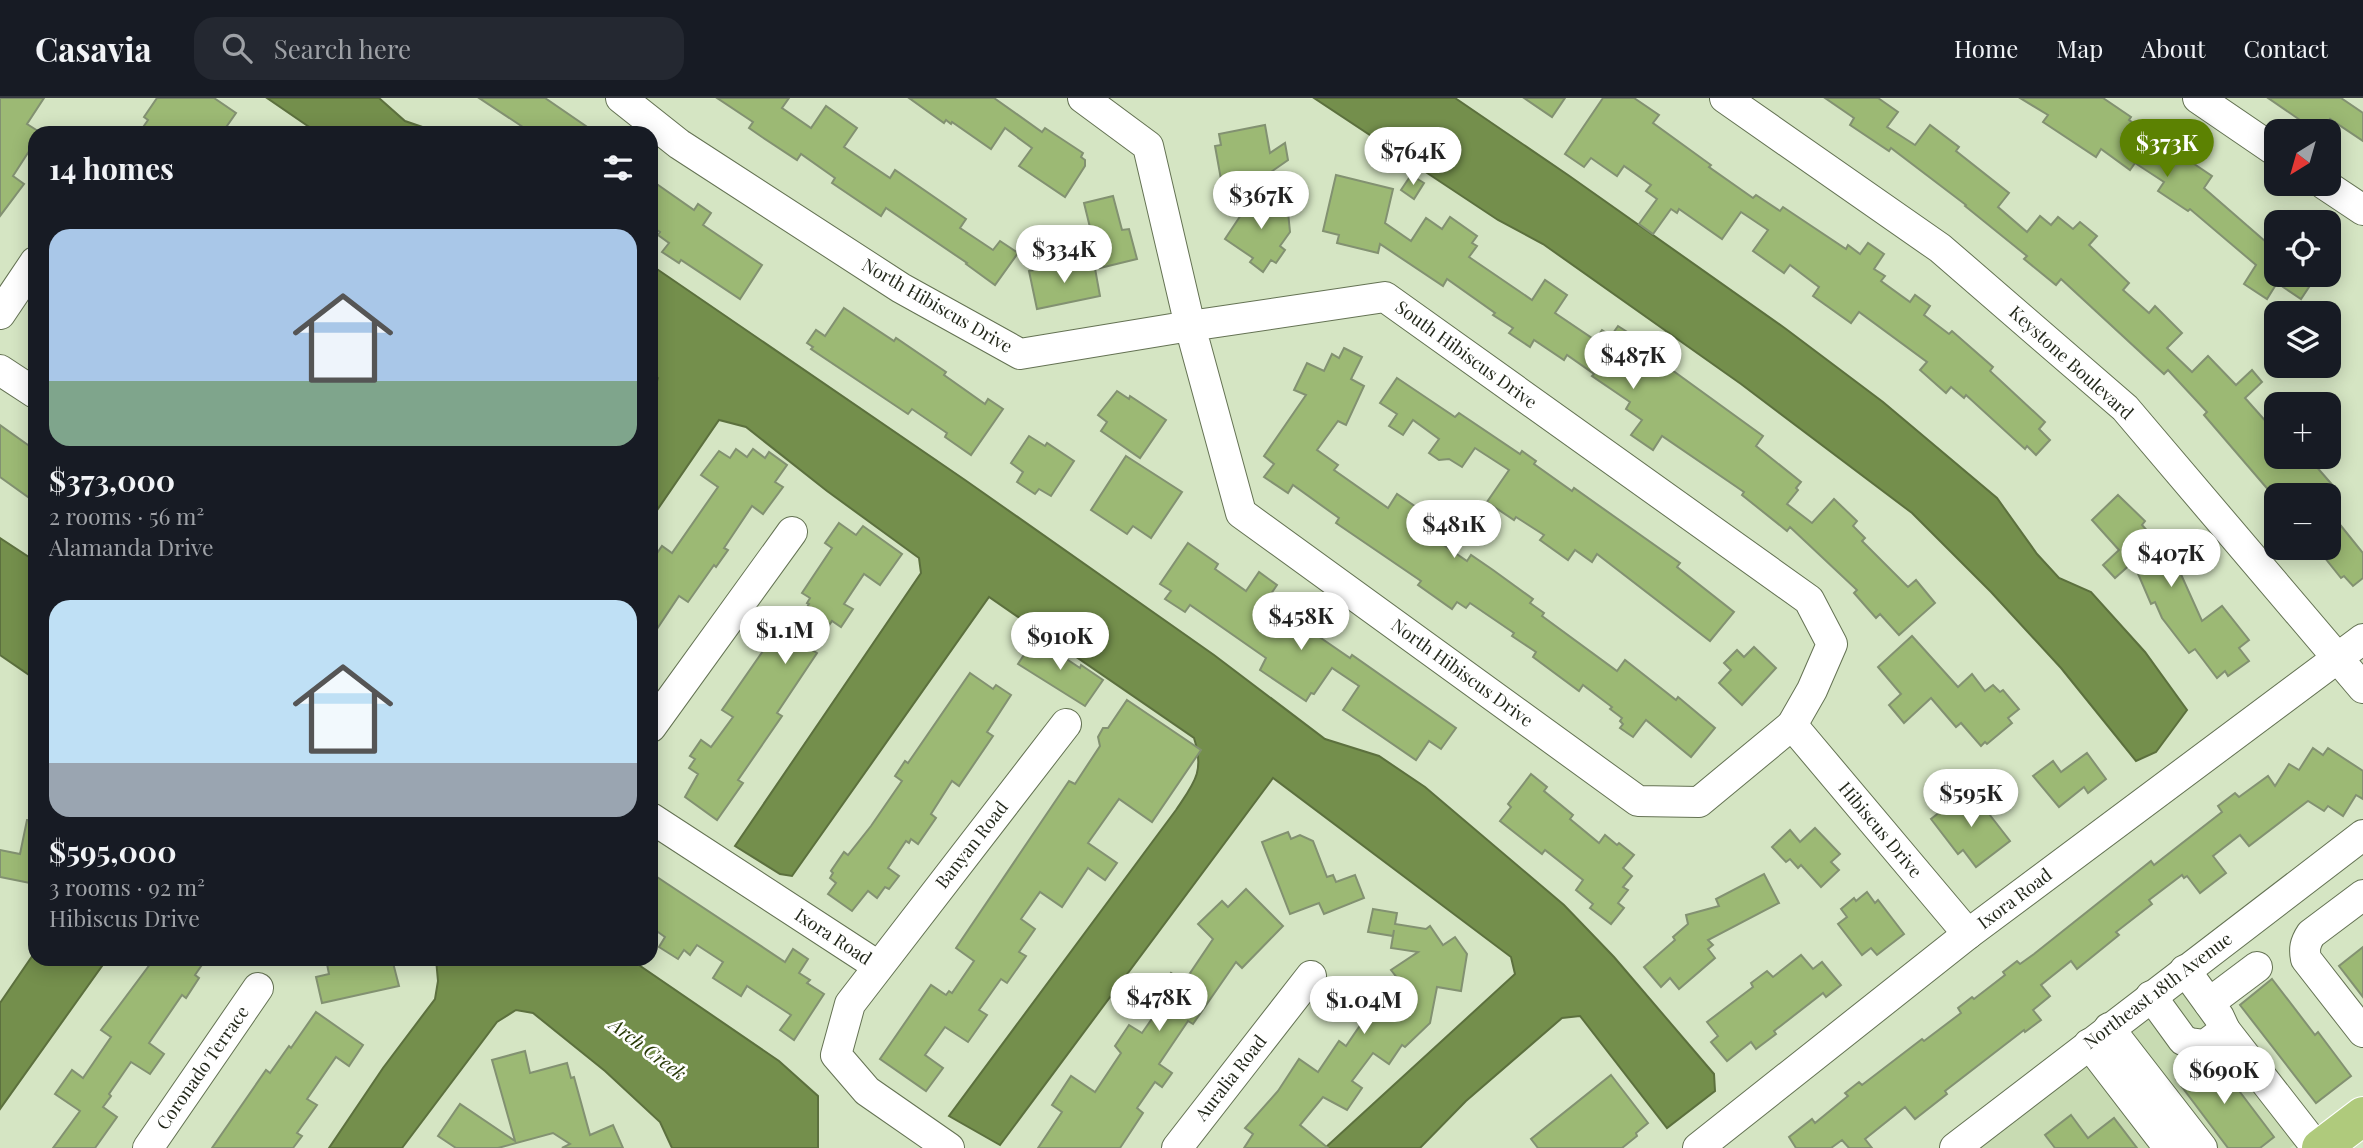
<!DOCTYPE html>
<meta charset="utf-8">
<style>
body{margin:0;font-family:"Playfair Display",serif;background:#242831;color:#f1f3f6;height:100vh;display:flex;flex-direction:column;font-size:26px;white-space:nowrap}
*{box-sizing:border-box;margin:0}
p{font-size:23px;color:#9ea1a6}
.icon{flex:none;width:38px;height:38px;fill:none;stroke:currentColor;stroke-width:2;stroke-linecap:round;stroke-linejoin:round}
.map{position:relative;flex:1;overflow:hidden}
.panel{position:absolute;left:28px;top:28px;width:630px;height:840px;display:flex;flex-direction:column;background:#171b24;border-radius:21px;box-shadow:0 4px 18px #0003}
.panel>*{flex:none}
.needle{width:46px;rotate:217deg}
.buttons{position:absolute;left:2264px;top:21px;display:grid;gap:14px}
.buttons a{display:grid;place-items:center;width:77px;height:77px;border-radius:14px;background:#171b24;box-shadow:0 4px 18px #0003;font-size:35px}
.price{position:absolute;translate:-50% -60px;padding:0 16px;border-radius:24px;background:#fff;color:#222;font-size:23px;line-height:46px;filter:drop-shadow(0 2px 4px #0008)}
.price::after{content:'';position:absolute;left:50%;top:42px;width:21px;height:16px;margin-left:-10px;background:inherit;clip-path:polygon(0 0,100% 0,50% 100%)}
.price.selected{background:#5c8202;color:#fff}
ul{padding:0;list-style:none}
li{display:grid;align-content:center;gap:14px;height:371px;padding:0 21px}
li span{display:grid;place-items:center;height:217px;border-radius:21px;color:#555}
li>.icon{margin-inline-start:auto}
span .icon{width:126px;height:126px;fill:#fffc;stroke-width:1}
li b{font-size:30px}
h2{display:flex;justify-content:space-between;align-items:center;height:84px;padding:0 21px;font-size:30px}
header{display:flex;align-items:center;gap:42px;box-sizing:border-box;height:98px;padding:0 35px;background:#171b24;border-bottom:2px solid #363941}
header strong{font-size:33px}
nav{display:flex;gap:38px;margin-inline-start:auto;font-size:24px}
.search{width:490px;height:63px;background:#242831;display:flex;align-items:center;gap:18px;box-sizing:border-box;padding:0 24px;border-radius:21px;color:#9ea1a6;font-size:26px}
.map>svg:first-child{display:block}
</style>
<header>
<strong>Casavia</strong>
<div class="search"><svg class="icon" aria-label="search" viewBox="0 0 24 24"><circle cx="10" cy="10" r="6"/><path d="M15 15l6 6"/></svg>Search here</div>
<nav><a>Home</a><a>Map</a><a>About</a><a>Contact</a></nav>
</header>
<div class="map">
<svg width="2363" height="1050" viewBox="0 0 2363 1050">
<rect width="100%" height="100%" fill="#d5e5c3"/>
<polygon fill="#c8dbb2" points="2181,891 2295,1046 2290,1050 1979,1050"/>
<g fill="#748f4c" stroke="#5c703e" stroke-width="2">
<polygon points="267,0 379,0 405,23 437,34 465,35 318,35"/>
<polygon points="1314,0 1455,0 1568,77 1786,231 1883,304 1997,400 2037,456 2059,480 2091,494 2145,554 2187,612 2156,654 2136,663 2061,570 1991,494 1912,415 1741,286 1543,146 1498,122"/>
<path d="M651,167L965,382L1214,557L1325,641L1379,658L1425,689L1564,807L1614,859L1714,976L1715,993L1667,1030L1580,918L1562,920L1466,1003L1420,1050H1325L1515,876L1511,859L1273,680L1000,1047L949,1018L1176,712C1194,685 1205,674 1194,640L989,499L792,778L780,776L735,748L921,475L919,460L827,393L746,329L719,322L651,421V302L658,280L651,274Z"/>
<polygon points="0,440 35,463 35,581 0,557"/>
<polygon points="35,854 35,861 107,861 0,1011 0,905"/>
<polygon points="436,861 630,861 779,963 818,998 818,1050 672,1050 660,1024 605,973 533,915 516,912 497,924 402,1050 329,1050 383,970 435,901 438,883"/>
</g>
<g fill="#9cb974" stroke="#829171" stroke-width="2">
<polygon points="0,0 44,0 27,26 41,35 35,35 35,44 13,78 24,86 0,118"/>
<polygon points="157,0 214,0 236,15 222,35 139,35 148,22 144,19"/>
<polygon points="479,0 545,0 596,35 532,35"/>
<polygon points="717,0 789,0 782,10 811,30 826,8 857,30 844,49 890,80 895,72 966,121 960,130 993,152 1000,143 1018,155 995,187 966,166 967,165 886,110 881,118 832,85 835,80 801,56 797,62 762,39 749,30 753,24"/>
<polygon points="909,0 994,0 1042,34 1045,30 1083,55 1081,59 1085,62 1085,68 1065,99 1019,68 1032,50 1005,30 991,51 952,24 951,26 946,22 944,25"/>
<polygon points="1524,0 1565,0 1552,19"/>
<polygon points="1603,0 1634,0 1659,17 1653,25 1711,67 1709,69 1753,100 1756,97 1780,113 1783,109 1846,151 1848,147 1860,156 1868,145 1884,156 1874,171 1885,178 1881,183 1910,204 1915,197 1930,208 1924,217 1949,236 1952,233 1993,269 1990,273 2045,324 2039,331 2050,342 2036,357 2027,348 2025,351 1966,297 1964,300 1951,289 1946,295 1920,272 1927,264 1859,214 1851,225 1813,198 1819,189 1790,167 1784,175 1753,153 1768,132 1741,114 1722,141 1679,111 1677,115 1671,111 1653,136 1639,126 1657,101 1646,93 1651,87 1624,68 1617,78 1591,60 1584,69 1565,56"/>
<polygon points="1825,0 1878,0 1898,14 1887,29 1915,47 1930,27 1959,49 1956,53 2009,95 1998,109 2027,134 2040,118 2051,127 2058,119 2073,131 2080,124 2097,138 2089,147 2129,185 2123,192 2149,215 2155,208 2182,235 2167,250 2192,274 2208,258 2236,287 2252,272 2262,284 2245,300 2277,336 2277,359 2308,359 2335,390 2327,397 2277,397 2277,402 2204,317 2207,314 2168,272 2164,276 2061,181 2056,187 2024,161 2027,158 1965,108 1966,107 1891,50 1889,53 1850,27 1854,20"/>
<polygon points="2020,0 2103,0 2131,19 2129,22 2212,78 2204,90 2266,144 2277,127 2277,177 2317,177 2301,201 2277,185 2267,201 2244,186 2256,167 2190,111 2188,113 2158,93 2164,84 2135,65 2130,72 2101,51 2096,59 2043,24 2048,17"/>
<polygon points="2268,0 2341,0 2363,15 2363,43 2330,21 2322,33 2316,33"/>
<polygon points="1265,27 1270,55 1285,45 1288,62 1241,95 1224,98 1215,48 1221,47 1219,36"/>
<polygon points="1336,77 1393,91 1385,125 1411,143 1426,120 1442,131 1450,119 1477,138 1472,145 1477,148 1469,159 1532,202 1545,182 1567,197 1555,215 1595,242 1602,232 1611,238 1618,228 1646,246 1643,251 1763,338 1756,348 1801,384 1796,390 1798,392 1787,406 1812,425 1834,401 1857,423 1853,428 1865,440 1862,443 1908,489 1916,482 1935,505 1899,537 1880,516 1876,520 1854,495 1857,492 1790,429 1787,433 1742,397 1744,394 1662,338 1653,352 1631,337 1642,322 1626,311 1630,304 1592,278 1594,276 1567,257 1564,262 1534,242 1530,249 1509,235 1513,230 1493,217 1495,215 1447,181 1443,188 1380,146 1378,155 1337,145 1339,137 1323,133"/>
<polygon points="1411,77 1424,85 1414,101 1401,92"/>
<polygon points="651,82 694,112 698,106 711,115 703,127 762,167 740,201 681,162 679,165 662,154 669,145 658,137 660,134 651,128"/>
<polygon points="1257,93 1288,114 1290,134 1280,148 1285,152 1276,165 1271,162 1263,174 1250,164 1253,160 1225,141"/>
<polygon points="1113,98 1122,132 1129,131 1137,161 1100,170 1084,105"/>
<polygon points="1094,165 1100,198 1037,211 1029,173 1057,168 1058,172"/>
<polygon points="844,210 894,243 896,240 946,274 944,277 985,306 988,301 1003,311 971,357 945,339 947,335 912,311 908,316 811,251 813,249 807,245 816,232 825,238"/>
<polygon points="1344,250 1362,259 1351,281 1364,288 1346,327 1338,323 1317,352 1338,367 1334,372 1388,410 1397,396 1438,424 1429,437 1467,463 1471,457 1493,472 1533,501 1530,505 1544,515 1542,518 1617,573 1625,562 1676,602 1678,599 1715,630 1691,659 1646,622 1633,639 1620,630 1623,626 1620,623 1622,620 1610,611 1612,609 1583,587 1579,593 1533,559 1536,554 1512,538 1514,535 1470,505 1466,510 1457,504 1452,511 1418,487 1421,483 1336,425 1339,420 1293,387 1288,395 1264,379 1274,366 1264,358 1306,297 1294,292 1307,265 1324,273 1332,256 1339,260"/>
<polygon points="1397,280 1455,319 1459,315 1520,356 1522,353 1536,363 1534,366 1572,393 1574,390 1680,465 1677,469 1734,514 1710,543 1597,456 1592,464 1575,452 1568,462 1540,442 1544,437 1516,419 1514,422 1487,404 1509,372 1475,350 1462,369 1449,361 1439,362 1429,355 1439,341 1413,322 1403,337 1389,328 1397,316 1380,305"/>
<polygon points="1117,293 1129,301 1130,298 1166,322 1140,360 1101,333 1107,324 1098,317"/>
<polygon points="0,327 35,352 35,404 0,379"/>
<polygon points="1029,338 1045,348 1047,345 1074,363 1051,398 1039,391 1035,396 1017,384 1023,374 1011,365"/>
<polygon points="736,351 747,359 753,351 765,360 769,354 787,367 775,384 783,389 763,416 752,408 724,450 728,452 716,469 714,467 688,504 679,498 651,540 651,464 662,448 672,455 718,389 701,377 719,353 730,360"/>
<polygon points="1126,358 1182,394 1151,440 1133,428 1127,436 1091,412"/>
<polygon points="2118,397 2145,423 2142,427 2166,454 2179,442 2194,459 2179,472 2202,523 2222,508 2249,542 2239,550 2249,563 2228,578 2225,573 2217,580 2195,551 2189,555 2162,520 2155,504 2151,506 2133,464 2115,480 2103,467 2119,452 2092,422"/>
<polygon points="2329,413 2363,455 2363,480 2353,488 2344,478 2341,480 2317,450 2329,450"/>
<polygon points="839,425 856,437 863,428 902,456 880,487 864,476 844,506 853,511 841,529 832,523 812,552 817,555 777,615 782,618 738,682 743,685 717,722 685,699 698,676 689,670 695,661 690,658 701,642 711,649 733,619 722,612 779,530 789,536 809,506 807,505 810,500 802,495 832,450 825,445"/>
<polygon points="1188,445 1218,466 1215,471 1246,493 1259,474 1277,487 1266,503 1296,524 1305,511 1322,522 1314,535 1318,538 1350,560 1352,557 1456,630 1441,651 1429,643 1416,662 1343,612 1359,588 1332,570 1314,596 1311,595 1306,603 1260,572 1266,560 1190,507 1185,514 1165,501 1171,493 1160,486"/>
<polygon points="1912,538 1958,589 1972,576 1985,593 1993,587 2000,594 2003,592 2019,611 2008,620 2012,625 1987,646 1985,644 1981,648 1961,625 1956,629 1931,600 1904,625 1889,607 1901,596 1878,569"/>
<polygon points="1035,540 1080,570 1081,567 1103,582 1085,608 1018,566"/>
<polygon points="1754,549 1776,570 1742,607 1719,585 1731,572 1724,565 1737,552 1744,559"/>
<polygon points="970,575 993,591 996,587 1011,597 987,634 993,638 959,688 952,683 931,716 936,720 918,746 911,741 909,745 906,743 888,770 899,778 889,791 885,789 877,800 868,793 852,813 828,796 836,785 830,780 833,775 831,773 844,754 848,757 871,728 902,683 895,678 905,663 908,665"/>
<polygon points="1127,602 1201,652 1152,724 1119,701 1088,745 1117,765 1105,782 1088,770 1062,809 1040,794 1021,821 1035,831 1019,854 1026,858 1007,885 1001,881 979,912 987,917 968,944 945,929 925,957 943,970 926,993 880,961 931,887 946,897 949,893 952,895 974,863 956,850 1069,683 1075,686 1100,648 1098,639 1103,630 1108,630"/>
<polygon points="2313,650 2323,657 2328,650 2363,673 2363,701 2356,697 2343,718 2328,708 2324,713 2308,703 2249,748 2240,737 2213,758 2226,775 2200,795 2187,778 2184,780 2182,777 2149,802 2152,806 2116,834 2119,837 2077,871 2071,863 2041,887 2050,898 2033,912 2041,922 2025,934 2024,932 1945,993 1947,996 1915,1021 1905,1009 1865,1041 1872,1050 1849,1050 1842,1042 1831,1050 1796,1050 1789,1039 1812,1021 1815,1025 1848,998 1845,995 1859,984 1862,987 1922,941 1924,943 1961,915 1958,910 1972,899 1974,901 2005,877 2003,874 2017,863 2020,866 2034,856 2151,763 2154,767 2222,714 2218,708 2235,695 2239,699 2268,678 2275,688 2289,666 2299,672"/>
<polygon points="2087,655 2106,681 2088,695 2084,689 2059,709 2033,678 2053,663 2061,674"/>
<polygon points="1531,676 1547,689 1544,693 1573,717 1570,721 1599,745 1605,737 1617,747 1619,745 1634,757 1623,770 1632,778 1623,789 1628,792 1618,805 1624,810 1611,826 1590,810 1593,806 1576,792 1583,782 1545,752 1542,756 1500,723 1511,709 1508,706"/>
<polygon points="1967,693 1976,705 1979,703 2010,743 1976,769 1963,752 1958,756 1931,721"/>
<polygon points="27,722 35,723 35,786 0,779 0,752 20,756"/>
<polygon points="1815,730 1840,756 1831,764 1839,772 1821,789 1801,767 1798,770 1790,761 1786,764 1772,749 1790,732 1800,744"/>
<polygon points="1288,734 1291,741 1300,737 1313,743 1327,779 1333,777 1336,784 1355,777 1364,800 1324,816 1319,805 1290,816 1262,744"/>
<polygon points="651,775 785,864 793,851 808,861 799,875 810,882 807,885 824,896 794,942 780,932 791,917 747,888 741,898 713,880 723,864 697,847 690,857 684,852 678,861 659,849 665,839 651,829"/>
<polygon points="1764,776 1779,805 1708,842 1713,847 1708,851 1715,860 1679,891 1670,880 1661,889 1644,869 1675,842 1673,839 1688,826 1686,817 1719,808 1716,801"/>
<polygon points="1246,791 1283,828 1242,870 1236,864 1193,926 1188,923 1159,966 1172,975 1162,989 1155,984 1137,1010 1143,1015 1120,1050 1038,1050 1062,1014 1052,1007 1071,978 1095,994 1121,955 1115,948 1129,927 1142,935 1163,905 1155,900 1171,875 1184,884 1213,841 1198,826 1222,803 1228,809"/>
<polygon points="1867,794 1875,805 1878,802 1904,836 1877,857 1871,850 1862,857 1838,826 1847,819 1841,811 1854,800 1856,803"/>
<polygon points="1373,811 1397,815 1395,826 1426,831 1430,828 1443,847 1455,839 1467,856 1461,893 1437,889 1430,925 1405,949 1402,947 1389,966 1373,955 1352,983 1362,990 1347,1012 1323,999 1300,1027 1328,1050 1244,1050 1253,1036 1245,1030 1278,993 1299,961 1318,974 1339,943 1346,948 1376,904 1378,893 1413,900 1391,872 1418,854 1391,850 1394,832 1393,838 1368,834"/>
<polygon points="2363,849 2363,899 2339,868"/>
<polygon points="1801,857 1813,871 1822,864 1841,887 1826,899 1823,895 1774,933 1776,936 1756,951 1751,944 1727,963 1711,944 1718,938 1707,924 1753,889 1751,885 1767,873 1773,879"/>
<polygon points="154,861 206,861 195,877 199,880 186,900 182,897 149,945 164,956 150,976 131,964 109,996 111,998 103,1009 117,1019 95,1050 53,1050 80,1013 55,996 72,972 83,980 111,939 101,932"/>
<polygon points="326,861 392,861 399,888 322,905 316,879 329,876"/>
<polygon points="2272,881 2315,937 2318,934 2351,978 2316,1005 2240,907"/>
<polygon points="316,914 363,947 349,968 336,959 307,1001 317,1007 297,1035 302,1038 293,1050 212,1050 266,972 270,975 289,948 291,950"/>
<polygon points="525,953 530,975 567,965 571,980 574,979 590,1037 613,1027 623,1050 562,1050 570,1046 553,1035 498,1050 456,1050 438,1038 460,1006 515,1043 492,962"/>
<polygon points="2215,961 2274,1039 2260,1050 2228,1050 2176,981 2200,964"/>
<polygon points="1611,977 1648,1025 1636,1035 1637,1038 1622,1050 1538,1050 1531,1041"/>
<polygon points="2071,1017 2088,1040 2114,1020 2137,1050 2055,1050 2045,1037"/>
</g>
<g fill="none" stroke-linecap="round" stroke-linejoin="round">
<g stroke="#647253" stroke-width="32">
<g id="minor">
<polyline points="621,0 679,46 901,190 1020,256 1190,228 1385,199 1809,502 1832,546 1812,592 1792,627 1699,704 1638,703 1241,415 1190,228 1148,48 1083,0"/>
<polyline points="1725,0 1940,150 2125,310 2363,590"/>
<polyline points="2198,0 2277,54"/>
<polyline points="2324,86 2363,112"/>
<polyline points="0,216 35,164"/>
<polyline points="0,272 35,295"/>
<polyline points="1792,627 1968,836"/>
<polyline points="651,629 792,434"/>
<polyline points="651,720 878,868"/>
<path d="M2363,797L2311,836C2305,845 2304,851 2306,861L2363,934"/>
<polyline points="2185,872 2219,919 2225,932"/>
<polyline points="2151,898 2183,942 2190,945 2205,947 2225,932 2317,1050"/>
<polyline points="2209,905 2257,869"/>
<polyline points="2109,930 2202,1050"/>
<polyline points="2089,946 2169,1050"/>
<polyline points="148,1050 258,890"/>
<polyline points="949,1050 867,993 836,957 850,906 1066,626"/>
<polyline points="1177,1050 1311,878"/>
<polyline points="1698,1050 1968,836 2363,541"/>
<polyline points="1955,1050 2363,737"/>
</g>
</g>
<g stroke="#fff" stroke-width="40">
<polyline id="major" points="2321,1050 2363,1018"/>
</g>
<use href="#minor" stroke="#fff" stroke-width="30"/>
<use href="#major" stroke="#afca7c" stroke-width="38"/>
</g>
<g text-anchor="middle" stroke-width="5" stroke-linejoin="round" paint-order="stroke">
<g font-size="18" fill="#24291c" stroke="#fff">
<text transform="translate(937 208) rotate(30)" y="6">North Hibiscus Drive</text>
<text transform="translate(1466 257) rotate(36)" y="6">South Hibiscus Drive</text>
<text transform="translate(2071 265) rotate(42)" y="6">Keystone Boulevard</text>
<text transform="translate(1462 575) rotate(36)" y="6">North Hibiscus Drive</text>
<text transform="translate(1880 732) rotate(50)" y="6">Hibiscus Drive</text>
<text transform="translate(972 747) rotate(-52)" y="6">Banyan Road</text>
<text transform="translate(2015 801) rotate(-37)" y="6">Ixora Road</text>
<text transform="translate(833 839) rotate(33)" y="6">Ixora Road</text>
<text transform="translate(2158 893) rotate(-37)" y="6">Northeast 18th Avenue</text>
<text transform="translate(203 970) rotate(-55)" y="6">Coronado Terrace</text>
<text transform="translate(1231 980) rotate(-52)" y="6">Auralia Road</text>
</g>
<g font-size="19" font-style="italic" fill="#273804" stroke="#fff">
<text transform="translate(648 951) rotate(37)" y="7">Arch Creek</text>
</g>
</g>
</svg>
<div class="buttons">
<a><svg class="needle" viewBox="-14 -14 28 28"><path d="M0-13l5 13h-10z" fill="#e53935"/><path d="M0 13l5-13h-10z" fill="#9ea1a6"/></svg></a>
<a><svg class="icon" aria-label="locate" viewBox="0 0 24 24"><circle cx="12" cy="12" r="6"/><path d="M12 2v4M12 18v4M2 12h4M18 12h4"/></svg></a>
<a><svg class="icon" aria-label="layers" viewBox="0 0 24 24"><path d="M12 4l9 5-9 5-9-5zM3 14l9 5 9-5"/></svg></a>
<a>+</a>
<a>−</a>
</div>
<b class="price selected" style="left:2167px;top:81px">$373K</b>
<b class="price" style="left:1413px;top:89px">$764K</b>
<b class="price" style="left:1261px;top:133px">$367K</b>
<b class="price" style="left:1064px;top:187px">$334K</b>
<b class="price" style="left:1633px;top:293px">$487K</b>
<b class="price" style="left:1454px;top:462px">$481K</b>
<b class="price" style="left:2171px;top:491px">$407K</b>
<b class="price" style="left:1301px;top:554px">$458K</b>
<b class="price" style="left:785px;top:568px">$1.1M</b>
<b class="price" style="left:1060px;top:574px">$910K</b>
<b class="price" style="left:1971px;top:731px">$595K</b>
<b class="price" style="left:1159px;top:935px">$478K</b>
<b class="price" style="left:1364px;top:938px">$1.04M</b>
<b class="price" style="left:2224px;top:1008px">$690K</b>
<section class="panel">
<h2>14 homes<svg class="icon" aria-label="filters" viewBox="0 0 24 24"><path d="M4 7h16M4 17h16"/><circle cx="9" cy="7" r="2"/><circle cx="15" cy="17" r="2"/></svg></h2>
<ul>
<li><span style="background:linear-gradient(#a9c7e8 70%,#7fa58c 0)"><svg class="icon" aria-label="home" viewBox="0 0 24 24"><path d="M3 11l9-7 9 7M6 9v11h12V9"/></svg></span><div><b>$373,000</b><p>2 rooms · 56 m²</p><p>Alamanda Drive</p></div></li>
<li><span style="background:linear-gradient(#bfe0f5 75%,#9aa5b1 0)"><svg class="icon" aria-label="home" viewBox="0 0 24 24"><path d="M3 11l9-7 9 7M6 9v11h12V9"/></svg></span><div><b>$595,000</b><p>3 rooms · 92 m²</p><p>Hibiscus Drive</p></div></li>
</ul>
</section>
</div>
